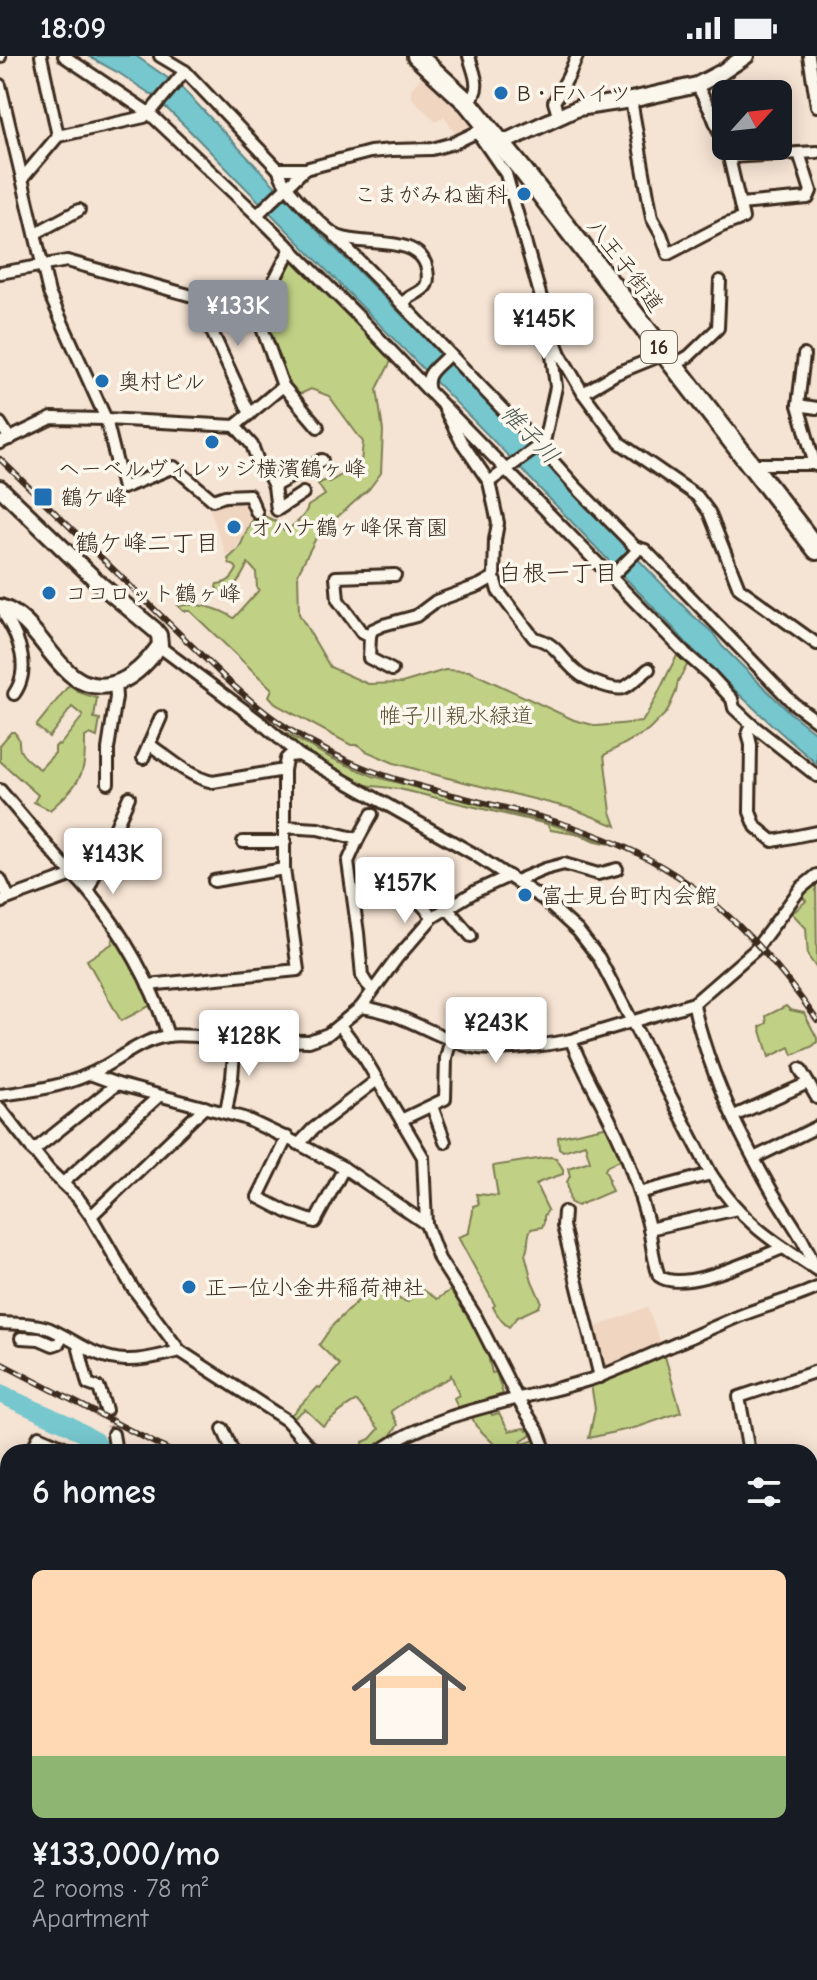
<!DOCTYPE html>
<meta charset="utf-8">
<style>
body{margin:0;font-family:"Comic Neue","Klee One",sans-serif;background:#242831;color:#f1f3f6;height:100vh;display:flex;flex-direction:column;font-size:30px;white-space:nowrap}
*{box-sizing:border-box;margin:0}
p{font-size:26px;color:#9ea1a6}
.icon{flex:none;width:44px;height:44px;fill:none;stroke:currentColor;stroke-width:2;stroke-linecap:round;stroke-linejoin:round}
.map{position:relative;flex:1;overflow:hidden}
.details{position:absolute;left:0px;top:1388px;width:818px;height:536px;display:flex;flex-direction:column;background:#171b24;border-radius:24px 24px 0 0;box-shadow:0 4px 20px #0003}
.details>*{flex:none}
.needle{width:52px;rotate:63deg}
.buttons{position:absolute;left:712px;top:24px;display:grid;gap:16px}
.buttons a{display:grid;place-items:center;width:80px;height:80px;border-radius:12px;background:#171b24;box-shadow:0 4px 20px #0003;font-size:40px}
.price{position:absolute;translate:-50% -68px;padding:0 18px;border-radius:8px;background:#fff;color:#222;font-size:26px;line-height:52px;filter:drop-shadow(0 2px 4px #0008)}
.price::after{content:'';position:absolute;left:50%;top:48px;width:24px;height:18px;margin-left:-12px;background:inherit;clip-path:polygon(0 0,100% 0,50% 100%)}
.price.current{background:#8c9099;color:#fff}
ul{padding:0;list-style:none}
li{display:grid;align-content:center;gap:16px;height:424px;padding:0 32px}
li span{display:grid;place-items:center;height:248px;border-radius:12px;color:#555}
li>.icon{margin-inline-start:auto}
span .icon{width:144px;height:144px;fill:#fffc;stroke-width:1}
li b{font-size:34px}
h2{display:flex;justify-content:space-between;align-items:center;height:96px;padding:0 32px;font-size:34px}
.status{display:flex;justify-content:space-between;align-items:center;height:56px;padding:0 40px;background:#171b24;direction:ltr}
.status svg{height:22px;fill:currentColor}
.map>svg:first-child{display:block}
</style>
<div class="status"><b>18:09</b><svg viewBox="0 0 49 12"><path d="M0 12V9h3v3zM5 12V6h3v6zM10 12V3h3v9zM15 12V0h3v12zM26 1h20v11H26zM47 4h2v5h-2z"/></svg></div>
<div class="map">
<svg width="817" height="1924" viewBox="0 0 817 1924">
<rect width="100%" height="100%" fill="#f5e3d3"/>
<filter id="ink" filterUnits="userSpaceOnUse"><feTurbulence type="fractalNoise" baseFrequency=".0125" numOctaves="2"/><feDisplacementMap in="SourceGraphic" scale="16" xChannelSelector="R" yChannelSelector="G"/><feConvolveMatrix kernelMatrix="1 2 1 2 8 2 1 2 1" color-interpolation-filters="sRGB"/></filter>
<g filter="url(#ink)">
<g fill="#f0d5c1">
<polygon points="426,16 480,72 457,81 444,60 436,66 412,42 411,33"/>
<polygon points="248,443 258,468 246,473 236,493 227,501 209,451 225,445"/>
<polygon points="647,1251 662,1290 602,1315 591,1273"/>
</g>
<g fill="#c0d186" stroke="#7e7e52" stroke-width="2">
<path d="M292,201L393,301L377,333L383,375L381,417L369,433L335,463L316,482L298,517L299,558L330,611L368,628L402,627L445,614L469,615L574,664L597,670L642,666C656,645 665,621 678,598L689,606L678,625L676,636L667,656L648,675L604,699L611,756L616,770L574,753L444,721L394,707L366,695L358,689H351L277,649L269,640L272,633L190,555H183L178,550C197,546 219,552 234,562L259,534L257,532L256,516L248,507C242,520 236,533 220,536L216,531L217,528C228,527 232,523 237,513L235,510L230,508L228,503C233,498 238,495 241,488C247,476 252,452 269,462C276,465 280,468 284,475C293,471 306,460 308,450L325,439L318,428L326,424L329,426L345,417H360L363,386L329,340L311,333L298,339L288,331L264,261L269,246Z"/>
<path d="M69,629L81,637L97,642L94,662L100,663L97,681L90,678L85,681C85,689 85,698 84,707C81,728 64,741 50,754L34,746L38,739L0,705V689L11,676H14C21,683 18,686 20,694C23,702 34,709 40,713L55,697V691L58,688L60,689L83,660L72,651L49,681L36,670Z"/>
<polygon points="263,662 287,678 331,702 373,720 551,768 610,788 592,784 581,779 551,774 547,768 399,733 365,729 302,695"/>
<polygon points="816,823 817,913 808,900 806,872 786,851 789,851 795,855 806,845 800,838"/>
<polygon points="119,880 155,947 121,965 87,904 113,887 112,884"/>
<polygon points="786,950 790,954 804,957 817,982 817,986 813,990 793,999 790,991 769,1001 760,971 767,967 766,960"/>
<polygon points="609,1070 624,1102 607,1110 605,1114 609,1123 608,1126 612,1135 577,1150 570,1146 567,1126 570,1120 568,1112 590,1105 585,1088 563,1095 559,1092 558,1081"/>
<path d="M550,1101L556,1102L563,1113V1118L540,1126L536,1129L548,1154L544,1160V1166L542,1171L531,1173C526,1181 530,1191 525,1198L532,1225L541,1245L539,1251L517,1261L509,1271C501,1266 497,1259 493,1251L495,1249L458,1181L469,1177C469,1167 474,1160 473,1150L479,1148L476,1138L498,1140L493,1110Z"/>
<path d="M419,1231L437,1243L454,1232L494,1302L489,1304L492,1317L496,1316L503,1338L458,1352L454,1342L459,1339L451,1319L449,1322L418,1337L391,1355L398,1369C388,1382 383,1396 364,1396L363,1386L370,1383L379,1373L357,1345C344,1351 334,1361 323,1370L305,1353L291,1364L288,1362L318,1331L320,1332L340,1309L319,1289L333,1269L370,1233L408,1246Z"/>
<polygon points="664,1297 681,1356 638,1371 589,1382 595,1353 591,1328"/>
<polygon points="488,1352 492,1359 499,1357 509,1375 524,1372 527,1374 532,1374 534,1376 521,1385 523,1388 538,1383 543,1396 496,1396 494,1388 476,1370 470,1357"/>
<polygon points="817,1777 817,1848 810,1847 810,1783"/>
<polygon points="601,1916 691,1916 695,1917 697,1924 638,1924"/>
</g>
<path fill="#76c7ce" stroke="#5e8888" stroke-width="2" d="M88,0H136L182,32L312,169L411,268L691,558L713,577L722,590L789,656L817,678V708C782,679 749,648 716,616C703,602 688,591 677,576L522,414L189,74L155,41L119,17Z"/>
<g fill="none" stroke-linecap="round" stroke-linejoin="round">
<polyline stroke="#5e8888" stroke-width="3" points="710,1916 710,1924"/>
<g stroke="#76c7ce" stroke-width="18">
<polyline points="0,1338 69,1369 95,1385 103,1396"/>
<polyline points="810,1899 817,1898"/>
</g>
<polyline stroke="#d0beaf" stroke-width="10" stroke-dasharray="10 5" stroke-linecap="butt" points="106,1354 113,1378"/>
<g stroke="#3b2a1e" stroke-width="16">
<g id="street">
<polyline points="41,0 58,80"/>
<polyline points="64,0 149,57 257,159"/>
<polyline points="160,0 185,15"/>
<polyline points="809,0 817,50"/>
<polyline points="0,1 0,0"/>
<polyline points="0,29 49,237 106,363 123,432 174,411 213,444 225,440 249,439 257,457"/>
<polyline points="631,44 652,162 661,178 668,198 722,170 743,162 729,101 712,58 697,29"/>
<path d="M468,47C483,31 474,19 469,0"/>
<polyline points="558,59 554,46 568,21 577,0"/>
<polyline points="729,101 817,96"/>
<path d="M278,113C280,116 281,121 283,124C289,136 328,177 340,181C365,191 420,178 427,213C428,219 429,226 425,231C420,237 411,239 405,245V251L506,357L540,389L543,394L577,432L635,491L645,494L793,647L817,665"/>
<polyline points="22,123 58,80 144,61 153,53 185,15 278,113 305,113"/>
<polyline points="740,148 808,142 811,135 799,97"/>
<polyline points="36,177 79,154"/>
<polyline points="336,181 405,251"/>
<polyline points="0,217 67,205 257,258"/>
<polyline points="196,241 250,358"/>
<path d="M449,298C439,311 423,316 429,335L611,521L636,496"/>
<polyline points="804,299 798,349 815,409"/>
<polyline points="673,309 689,300 718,272 720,225"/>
<polyline points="283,330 318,371"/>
<polyline points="429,335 358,260 257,159 305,113 370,96 392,94 432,93 454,87 477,76 506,118 549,270 560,298 583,337 620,387 697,440 709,456 739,532 817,588"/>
<polyline points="583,337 617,317 664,298"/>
<polyline points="798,349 817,352"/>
<polyline points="445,354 461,385 489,426"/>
<polyline points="0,367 10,383"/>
<polyline points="235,370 252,389 260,411 268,418 274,430 277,454 303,437"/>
<polyline points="0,387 52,362 106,363 235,370 283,330 257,258 291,192"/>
<polyline points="753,412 761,408 817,408"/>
<polyline points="274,430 322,404"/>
<path d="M494,521L498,535L534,582C559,587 563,608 582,620C590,625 615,635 623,632C632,628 641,619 649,613"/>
<polyline points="611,521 686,598 710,619 732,643 734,652 751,668 817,720"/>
<path d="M8,553L5,560C20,583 31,614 14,638"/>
<polyline points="370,580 362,577 338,544 336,521 395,519"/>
<path d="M160,591L259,665L299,699L474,798L543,843L578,875L599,902L711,1118C741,1165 770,1184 817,1214"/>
<polyline points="392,614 369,602 370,580 372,574 383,569 416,560 436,545 480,529 494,521 495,484 498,467 489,426 544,386 556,331 550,283"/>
<polyline points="751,668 748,676 751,689 750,756 756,771 773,785 817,776"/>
<path d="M149,688C169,702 189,721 213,726L284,714"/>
<polyline points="143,702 161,661"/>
<polyline points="108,727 108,693 116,641 115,627"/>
<path d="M0,734C19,756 37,778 56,800C66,812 79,823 89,836C122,875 154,931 168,980"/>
<polyline points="284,771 318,773 358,783 348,806 358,877 362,920 367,928 373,934"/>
<polyline points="358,783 372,758"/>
<polyline points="243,786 285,786"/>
<polyline points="397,821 433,861"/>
<polyline points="0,823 9,842"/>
<polyline points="214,825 284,813"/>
<polyline points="516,825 545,813 564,808 598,818 617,813"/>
<polyline points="88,834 129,741"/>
<polyline points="0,847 4,844 73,819"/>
<polyline points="447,852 471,880"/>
<polyline points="148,929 298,914 284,813 284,714 286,703 289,700 299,699"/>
<path d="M694,947C695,960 700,972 703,984C719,1037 745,1089 773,1137C789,1164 804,1181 816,1213"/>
<path d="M361,951C403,956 432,980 472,991C492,996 549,989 571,984L694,947L755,894L801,832L817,819"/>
<polyline points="340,969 365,1003 423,1101 426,1168 439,1203 475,1259 517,1342 538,1375 546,1396"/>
<path d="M571,984C587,1026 614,1064 629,1107C636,1128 644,1150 649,1172C652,1189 653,1204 659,1220C683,1238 756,1202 783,1192"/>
<polyline points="800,1013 817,1042"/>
<polyline points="90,1018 117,1028 244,1062 299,1088 344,1112 426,1168"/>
<path d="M0,1039C31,1035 61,1031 90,1018C116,1006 138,985 167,980C189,977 213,983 235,984C259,985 284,984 309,985L328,978L361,951L397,902L433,861L476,835L509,820"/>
<polyline points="432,1050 445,1086"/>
<polyline points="0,1052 49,1114 78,1142 91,1160 132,1231 180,1295 286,1364 309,1390 317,1396"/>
<polyline points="226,1056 232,1022 235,984"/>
<polyline points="734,1060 808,1027"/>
<polyline points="401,1064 445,1043 446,1002 451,983"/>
<polyline points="287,1081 258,1141 287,1156 315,1166 344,1112"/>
<polyline points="299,1088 313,1073 377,1024"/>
<polyline points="33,1095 117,1028"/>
<polyline points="754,1102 817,1071"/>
<polyline points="63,1127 159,1040"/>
<polyline points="639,1137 711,1118"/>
<polyline points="564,1156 563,1170 600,1321"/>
<polyline points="91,1160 205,1051"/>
<polyline points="649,1173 737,1153"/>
<path d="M0,1267C16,1268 35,1267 50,1273C75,1284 96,1303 125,1304C143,1305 162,1299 180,1295"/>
<polyline points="21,1282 39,1283 53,1289 59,1287 63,1280"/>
<polyline points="78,1289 88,1328 99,1332 106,1354"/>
<polyline points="223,1373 233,1396"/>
<polyline points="113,1378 116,1396"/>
<polyline points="31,1396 39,1380 71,1394 72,1396"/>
<path d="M378,1396C440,1354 514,1346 585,1325C604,1320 623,1311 641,1303C673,1289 705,1275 737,1261C763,1250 791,1244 817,1232"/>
<polyline points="749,1396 739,1341 817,1315"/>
<polyline points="0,1433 8,1439"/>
<polyline points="810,1479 817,1476"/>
<polyline points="0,1554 8,1538"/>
<polyline points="0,1644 8,1639"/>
<polyline points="0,1675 8,1686"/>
<polyline points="810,1908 817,1907"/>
<polyline points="476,1916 477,1924"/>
<polyline points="743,1916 757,1921 785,1916"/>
<polyline points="714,1924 717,1916"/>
</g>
</g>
<g stroke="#3b2a1e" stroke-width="20">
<g id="secondary">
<polyline points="500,88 578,52 631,44 697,29 722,16 746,0"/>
<path d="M0,432L101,529L155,574L159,579L160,589C149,605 132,623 113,628C59,643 45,563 0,551"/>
<polyline points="0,1820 8,1813"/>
<polyline points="234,1916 238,1924"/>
</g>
</g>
<g stroke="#3b2a1e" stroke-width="24">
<polyline id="highway" points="417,0 468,47 524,116 817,494"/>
</g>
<use href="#street" stroke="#fbf7ec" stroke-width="10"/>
<use href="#secondary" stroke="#fbf7ec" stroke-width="14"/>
<use href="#highway" stroke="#fbf7ec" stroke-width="18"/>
<g stroke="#3b2a1e" stroke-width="6">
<g id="rail">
<path d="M0,403L223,620C270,664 310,691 370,714C452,745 540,753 620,789C707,827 763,888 817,964"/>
<polyline points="0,1307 172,1396"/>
<polyline points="810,1718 817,1722"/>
</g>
</g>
<use href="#rail" stroke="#fbf7ec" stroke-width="3" stroke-dasharray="9" stroke-linecap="butt"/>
</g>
</g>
<g fill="#1f6fb2" stroke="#fbf7ec" stroke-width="3">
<circle cx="501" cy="37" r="8"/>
<circle cx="524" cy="138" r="8"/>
<circle cx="102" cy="325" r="8"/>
<circle cx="212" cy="386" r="8"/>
<rect x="33" y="431" width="20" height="20" rx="4"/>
<circle cx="234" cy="471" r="8"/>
<circle cx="49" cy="537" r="8"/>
<circle cx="525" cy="839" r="8"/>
<circle cx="189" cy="1231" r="8"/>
</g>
<g text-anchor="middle" stroke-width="7" stroke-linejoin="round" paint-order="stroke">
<rect fill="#fbf7ec" stroke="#75685c" stroke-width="2" x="641" y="275" width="36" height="32" rx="6"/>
<g font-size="20" font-weight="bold" fill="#3b2a1e">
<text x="659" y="298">16</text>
</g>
<g font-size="22" fill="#3b2a1e" stroke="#fbf7ec" text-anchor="start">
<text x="517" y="45">B・Fハイツ</text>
<text x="508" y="146" text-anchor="end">こまがみね歯科</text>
<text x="118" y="333">奥村ビル</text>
<text x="212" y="420" text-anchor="middle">ヘーベルヴィレッジ横濱鶴ヶ峰</text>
<text x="61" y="449">鶴ケ峰</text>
<text x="250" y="479">オハナ鶴ヶ峰保育園</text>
<text x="65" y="545">ココロット鶴ヶ峰</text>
<text x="541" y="847">富士見台町内会館</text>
<text x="205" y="1239">正一位小金井稲荷神社</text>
</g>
<g font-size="22" fill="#3b2a1e" stroke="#fbf7ec">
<text transform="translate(626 209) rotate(53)" y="8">八王子街道</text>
</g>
<g font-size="22" fill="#5c5438" stroke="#fbf7ec">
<text x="456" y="667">帷子川親水緑道</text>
</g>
<g font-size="24" font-style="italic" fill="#4d5953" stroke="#fbf7ec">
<text transform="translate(530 378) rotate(46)" y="8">帷子川</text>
</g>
<g font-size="24" fill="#3b2a1e" stroke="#fbf7ec">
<text x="147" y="495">鶴ケ峰二丁目</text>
<text x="558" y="525">白根一丁目</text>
</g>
</g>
</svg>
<div class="buttons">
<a><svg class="needle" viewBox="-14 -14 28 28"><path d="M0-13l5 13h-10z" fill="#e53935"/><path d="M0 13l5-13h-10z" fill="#9ea1a6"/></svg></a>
</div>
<b class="price current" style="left:238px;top:292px">¥133K</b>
<b class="price" style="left:544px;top:305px">¥145K</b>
<b class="price" style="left:113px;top:840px">¥143K</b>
<b class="price" style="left:405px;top:869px">¥157K</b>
<b class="price" style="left:496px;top:1009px">¥243K</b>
<b class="price" style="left:249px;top:1022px">¥128K</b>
<section class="details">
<h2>6 homes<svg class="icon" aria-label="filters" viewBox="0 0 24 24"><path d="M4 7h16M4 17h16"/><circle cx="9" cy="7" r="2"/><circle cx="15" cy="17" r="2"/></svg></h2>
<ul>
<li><span style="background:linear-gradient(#ffd9b3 75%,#8fb573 0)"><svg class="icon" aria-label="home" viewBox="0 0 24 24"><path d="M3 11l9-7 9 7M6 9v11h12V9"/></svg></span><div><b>¥133,000/mo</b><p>2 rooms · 78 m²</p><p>Apartment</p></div></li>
</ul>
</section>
</div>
